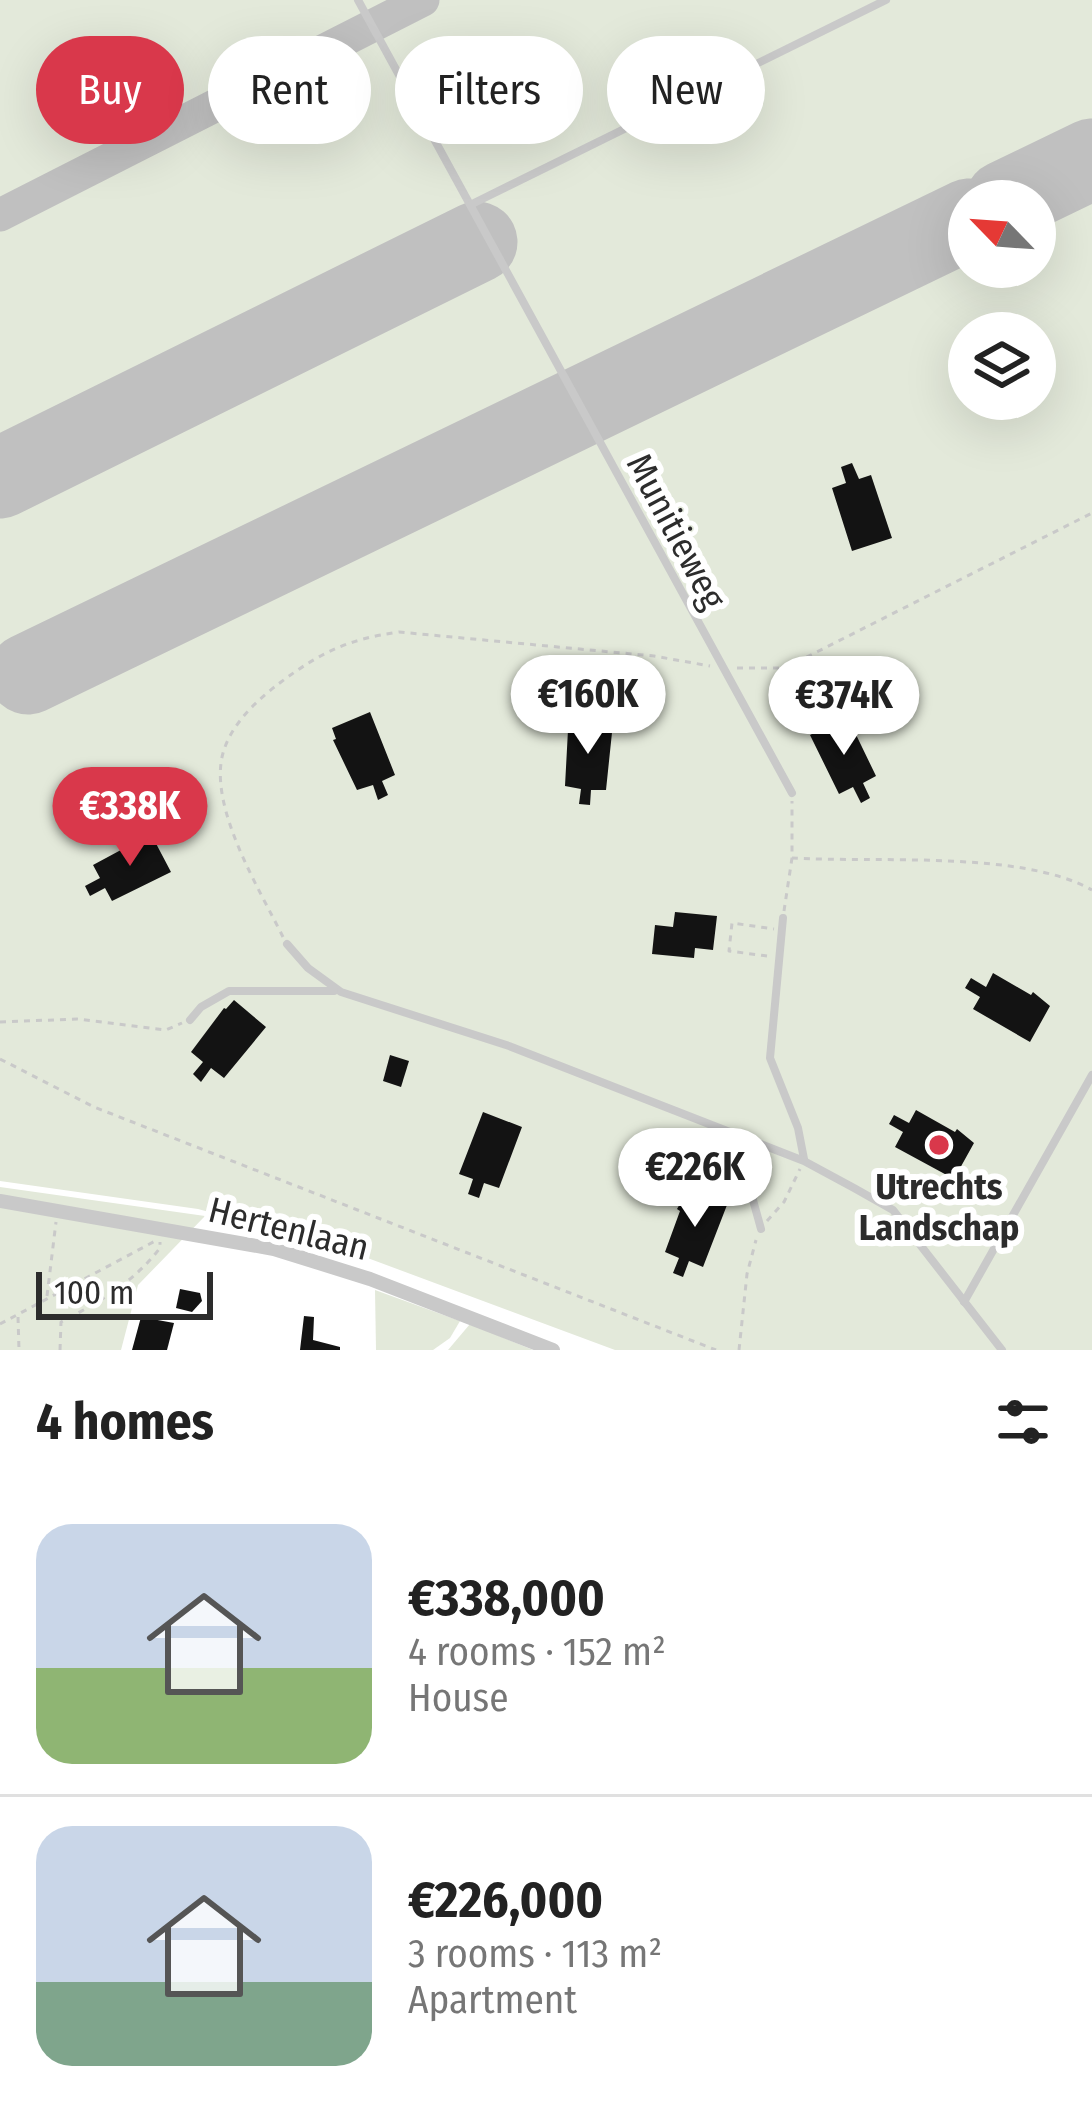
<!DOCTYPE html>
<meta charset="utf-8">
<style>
body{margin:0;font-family:"Fira Sans Condensed",sans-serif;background:#f2f2f2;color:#222;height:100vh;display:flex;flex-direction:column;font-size:45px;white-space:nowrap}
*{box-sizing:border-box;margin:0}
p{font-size:39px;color:#767676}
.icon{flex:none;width:66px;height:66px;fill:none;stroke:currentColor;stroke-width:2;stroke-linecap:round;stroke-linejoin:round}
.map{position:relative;height:1350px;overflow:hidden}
.panel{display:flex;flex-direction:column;background:#fff;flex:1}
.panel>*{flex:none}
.guide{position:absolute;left:36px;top:36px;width:1020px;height:108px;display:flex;gap:24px}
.needle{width:78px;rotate:295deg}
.tools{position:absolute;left:948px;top:180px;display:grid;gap:24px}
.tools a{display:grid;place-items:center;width:108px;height:108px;border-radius:50%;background:#fff;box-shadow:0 12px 48px #0002;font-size:60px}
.scale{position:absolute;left:36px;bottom:30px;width:177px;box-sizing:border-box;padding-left:12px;border:6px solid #2c2c2c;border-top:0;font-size:33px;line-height:42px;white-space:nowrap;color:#2c2c2c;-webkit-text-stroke:9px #fff;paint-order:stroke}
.price{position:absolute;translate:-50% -102px;padding:0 27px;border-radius:42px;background:#fff;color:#222;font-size:39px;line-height:78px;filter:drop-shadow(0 3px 6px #0008)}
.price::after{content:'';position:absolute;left:50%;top:72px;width:36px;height:27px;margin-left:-18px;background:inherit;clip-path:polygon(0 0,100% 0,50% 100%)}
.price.selected{background:#d9384b;color:#fff}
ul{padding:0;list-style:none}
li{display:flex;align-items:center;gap:36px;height:300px;padding:0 36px}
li+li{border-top:3px solid #e0e0e0}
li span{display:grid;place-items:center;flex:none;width:336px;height:240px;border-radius:36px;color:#555}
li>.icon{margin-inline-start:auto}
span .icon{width:144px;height:144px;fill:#fffc;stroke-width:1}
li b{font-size:51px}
h2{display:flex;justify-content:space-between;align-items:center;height:144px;padding:0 36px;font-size:51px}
.chip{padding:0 42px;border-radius:54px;background:#fff;box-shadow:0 12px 48px #0002;font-size:42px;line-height:108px}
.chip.selected{background:#d9384b;color:#fff}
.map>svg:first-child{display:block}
</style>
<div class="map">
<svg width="1092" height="1350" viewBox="0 0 1092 1350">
<rect width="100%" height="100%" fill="#fff"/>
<g fill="#e3e9da" fill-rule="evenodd">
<path d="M0,0H1092V1350H615L338,1247L198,1209L0,1181ZM969,201H1035V267H969ZM969,333H1035V399H969Z"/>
<polygon points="0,1187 205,1216 138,1285 121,1350 0,1350"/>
<polygon points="375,1290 460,1321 450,1338 433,1350 376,1350"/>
<polygon points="470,1324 533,1350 448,1350"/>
</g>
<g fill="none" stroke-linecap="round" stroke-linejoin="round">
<polyline stroke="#c0c0c0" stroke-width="33" points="0,215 423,0"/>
<g stroke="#c0c0c0" stroke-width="81">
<polyline points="1005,201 1092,159"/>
<polyline points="0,478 477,242"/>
<polyline points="28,674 969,219"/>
</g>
</g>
<g fill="#131313">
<polygon points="852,463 859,479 871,475 892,538 852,551 832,488 846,483 841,467"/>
<polygon points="370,712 395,775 382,781 388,795 378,800 373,785 357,790 333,740 336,739 332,728"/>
<polygon points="847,716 876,776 863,783 870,798 861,803 853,787 839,794 810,735"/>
<polygon points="572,719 613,723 606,790 591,790 590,805 579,804 581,789 565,786 568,730 571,730"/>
<polygon points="151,834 171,872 112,901 105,888 90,896 85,886 100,878 93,865 132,844 131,842"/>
<polygon points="675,912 717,916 713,950 695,948 694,958 652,954 655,925 673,927"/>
<polygon points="993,973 1031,995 1033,992 1050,1006 1030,1042 973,1009 980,997 965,988 971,978 986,987"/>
<polygon points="234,1000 266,1027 224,1078 211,1068 201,1082 193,1074 203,1062 191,1052 224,1008 226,1009"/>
<polygon points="390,1055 409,1061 401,1087 383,1081"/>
<polygon points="916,1110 955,1132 957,1129 974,1143 954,1179 895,1147 903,1132 889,1124 894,1115 909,1123"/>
<polygon points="483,1112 522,1127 499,1188 484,1183 479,1198 468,1194 473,1179 459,1174"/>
<polygon points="688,1190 727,1205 703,1267 689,1261 683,1277 673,1273 679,1258 665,1252 680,1211 677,1209"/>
<polygon points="180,1289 200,1293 202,1301 192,1312 176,1308"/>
<polygon points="304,1316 314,1317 313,1340 340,1347 340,1350 300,1350"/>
<polygon points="141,1317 174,1323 167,1350 132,1350"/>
</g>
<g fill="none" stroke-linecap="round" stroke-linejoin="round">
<g stroke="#c9c9c9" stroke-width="3" stroke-dasharray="6 6" stroke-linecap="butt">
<polyline points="737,668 785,668 1092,513"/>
<path d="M792,858C876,863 1021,850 1092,890"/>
<polyline points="784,911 792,858 792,801"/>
<path d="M283,937C260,890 208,807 223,753C231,724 258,699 281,682C321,652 349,639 399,632L654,656L710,666"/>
<polyline points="767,956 729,951 732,923 774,929"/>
<polyline points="0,1022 77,1019 166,1030 182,1023"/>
<polyline points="0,1059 94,1107 716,1350"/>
<polyline points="767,1221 784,1202 800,1169"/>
<polyline points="47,1296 56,1222"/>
<polyline points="18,1317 19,1350"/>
<polyline points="0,1324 157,1240"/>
<path d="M60,1350L61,1322C98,1303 134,1282 160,1248V1242"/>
<polyline points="739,1350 747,1274 756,1240"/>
</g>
<g stroke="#c9c9c9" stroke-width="8">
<polyline points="358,0 792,793"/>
<polyline points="472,204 886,0"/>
<polyline points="783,918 770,1058 798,1128 804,1159"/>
<polyline points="287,944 308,968 341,992 509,1046 804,1161 854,1188 893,1210 1002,1350"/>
<polyline points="190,1020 201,1007 229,991 334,991"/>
<polyline points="735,1135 761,1229"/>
<polyline points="964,1302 1092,1075"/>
</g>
<polyline stroke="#c9c9c9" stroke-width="14" points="0,1201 274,1249 370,1279 553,1350"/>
</g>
<circle fill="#d9384b" stroke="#fff" stroke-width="4.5" cx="939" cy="1145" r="12"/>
<g text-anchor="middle" stroke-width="12" stroke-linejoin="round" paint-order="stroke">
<g font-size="36" fill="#2c2c2c" stroke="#fff">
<text transform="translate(677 531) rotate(62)" y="13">Munitieweg</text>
<text transform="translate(289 1228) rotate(14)" y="13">Hertenlaan</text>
</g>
<g font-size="36" font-weight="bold" fill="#2c2c2c" stroke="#fff">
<text x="939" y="1199">Utrechts<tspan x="939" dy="41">Landschap</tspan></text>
</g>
</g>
</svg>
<div class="tools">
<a><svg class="needle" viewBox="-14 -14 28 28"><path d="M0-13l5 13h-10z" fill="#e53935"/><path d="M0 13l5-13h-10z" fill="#767676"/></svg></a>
<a><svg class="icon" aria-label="layers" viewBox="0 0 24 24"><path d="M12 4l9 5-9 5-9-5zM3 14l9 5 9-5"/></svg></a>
</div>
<div class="scale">100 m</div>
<b class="price" style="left:588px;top:757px">€160K</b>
<b class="price" style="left:844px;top:758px">€374K</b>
<b class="price selected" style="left:130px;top:869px">€338K</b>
<b class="price" style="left:695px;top:1230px">€226K</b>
<div class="guide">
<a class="chip selected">Buy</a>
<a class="chip">Rent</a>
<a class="chip">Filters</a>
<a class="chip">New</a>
</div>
</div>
<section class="panel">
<h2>4 homes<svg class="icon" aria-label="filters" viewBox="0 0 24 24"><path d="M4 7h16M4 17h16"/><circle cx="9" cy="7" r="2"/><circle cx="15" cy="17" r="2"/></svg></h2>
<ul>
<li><span style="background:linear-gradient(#c9d6e8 60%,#8fb573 0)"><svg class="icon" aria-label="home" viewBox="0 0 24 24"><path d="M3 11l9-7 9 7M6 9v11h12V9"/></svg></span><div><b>€338,000</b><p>4 rooms · 152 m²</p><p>House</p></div></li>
<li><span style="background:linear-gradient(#c9d6e8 65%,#7fa58c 0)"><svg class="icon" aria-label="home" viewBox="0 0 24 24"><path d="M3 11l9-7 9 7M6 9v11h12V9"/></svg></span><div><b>€226,000</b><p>3 rooms · 113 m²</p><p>Apartment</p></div></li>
</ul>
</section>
